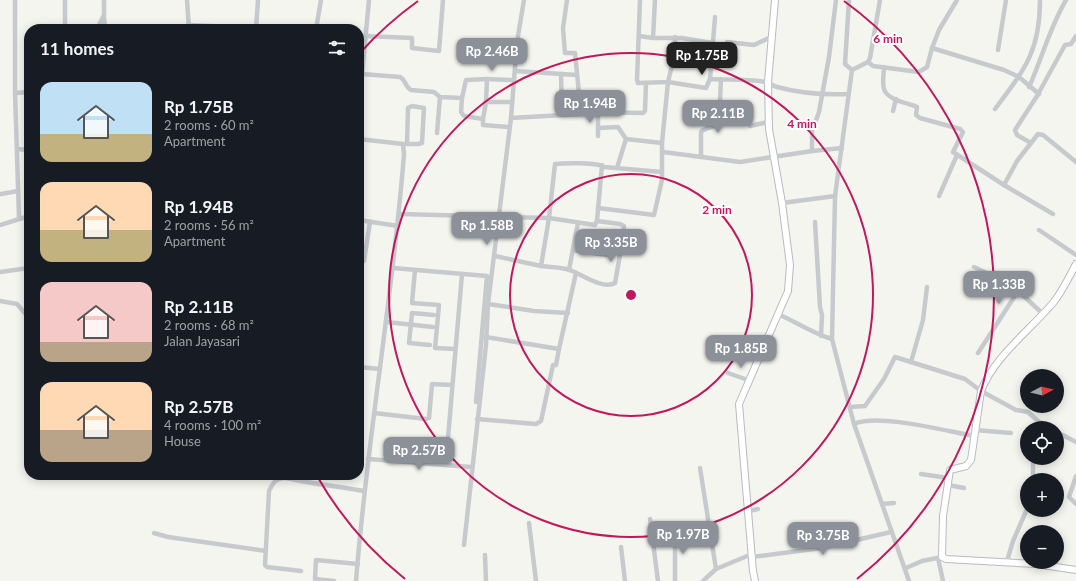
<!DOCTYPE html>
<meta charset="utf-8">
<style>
body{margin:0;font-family:Lato,sans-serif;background:#242831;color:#f1f3f6;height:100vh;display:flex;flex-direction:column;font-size:15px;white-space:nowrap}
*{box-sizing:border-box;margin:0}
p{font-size:13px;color:#9ea1a6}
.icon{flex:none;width:22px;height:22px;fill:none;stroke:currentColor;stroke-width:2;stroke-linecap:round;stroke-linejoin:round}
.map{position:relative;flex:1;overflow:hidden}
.panel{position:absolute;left:24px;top:24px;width:340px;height:456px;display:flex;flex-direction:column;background:#171b24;border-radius:16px;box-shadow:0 2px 10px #0003}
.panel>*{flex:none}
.needle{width:26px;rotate:83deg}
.controls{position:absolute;left:1020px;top:369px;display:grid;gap:8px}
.controls a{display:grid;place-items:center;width:44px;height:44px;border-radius:50%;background:#171b24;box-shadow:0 2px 10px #0003;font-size:20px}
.price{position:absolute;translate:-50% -34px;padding:0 9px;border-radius:8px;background:#8c9099;color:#fff;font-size:13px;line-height:26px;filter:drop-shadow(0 1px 2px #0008)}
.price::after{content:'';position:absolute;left:50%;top:24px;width:12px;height:9px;margin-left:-6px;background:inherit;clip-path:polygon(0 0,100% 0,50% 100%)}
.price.on{background:#222;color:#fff}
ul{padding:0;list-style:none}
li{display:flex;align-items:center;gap:12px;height:100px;padding:0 16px}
li span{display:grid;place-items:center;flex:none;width:112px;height:80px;border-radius:12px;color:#555}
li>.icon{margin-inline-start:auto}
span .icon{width:48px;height:48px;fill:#fffc;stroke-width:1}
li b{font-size:17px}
h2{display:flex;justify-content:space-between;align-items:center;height:48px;padding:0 16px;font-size:17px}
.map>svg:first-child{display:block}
</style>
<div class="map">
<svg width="1076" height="581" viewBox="0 0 1076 581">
<rect width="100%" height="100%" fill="#f5f5f0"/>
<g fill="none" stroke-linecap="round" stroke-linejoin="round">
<g stroke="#b6bbc0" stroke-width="8">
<g id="secondary">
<path d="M1076,264C1069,277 1062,292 1053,303C1029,331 994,357 981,391L971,460L966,466L950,470L943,516L942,557L946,559L1036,564L1076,570"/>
<polyline points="755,581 753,571 739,404 788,291 790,265 782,203 769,129 768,82 775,0"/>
</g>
</g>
<g stroke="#c7cacd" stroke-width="4.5">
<polyline points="15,0 15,93 19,218"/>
<polyline points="187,0 189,29"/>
<polyline points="524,0 517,42 511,118 581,114 575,53 565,53 563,28 567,0"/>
<polyline points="640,0 637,80 638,83 668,82 675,53 675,37"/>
<polyline points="655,0 653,38 682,38 712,43"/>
<polyline points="836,0 829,57 819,112 812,131 812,151 842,148"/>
<polyline points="849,0 845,64 852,70"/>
<polyline points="880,0 870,58 868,62 852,70 835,196 832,339 854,424 909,581"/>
<polyline points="104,17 105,29"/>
<polyline points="188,25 275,29"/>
<polyline points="65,29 65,0"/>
<polyline points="97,29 104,15 104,0"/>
<polyline points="256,29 258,0"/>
<polyline points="316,29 321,0"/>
<polyline points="365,36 412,38 412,48 439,51 443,0"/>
<polyline points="639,36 653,38"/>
<polyline points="727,42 754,45 771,37"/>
<polyline points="932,48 1004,70 1019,77 1039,94"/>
<polyline points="998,50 1006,0"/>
<polyline points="868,62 873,66 919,72 927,67 932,48 939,30 957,0"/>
<path d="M884,67C884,73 882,82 884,89C887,100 908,103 917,107L916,115L920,118L960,129L963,132L953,152L1004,185L1017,161L1038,134L1043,135L1076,162"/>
<polyline points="515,71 577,75"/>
<path d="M362,74L400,77C406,80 405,87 411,90L434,92L440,97L462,98L461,112L464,116L483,119L486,102"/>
<polyline points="561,74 562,115"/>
<polyline points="487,79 511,80"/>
<polyline points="710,79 715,17"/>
<path d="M1029,87C1042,58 1050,27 1066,0"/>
<polyline points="15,93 29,92"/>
<polyline points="462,98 466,80 487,79 486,102 510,102"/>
<polyline points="359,106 369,0"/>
<path d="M995,109C1025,69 1040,51 1040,0"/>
<polyline points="893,111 896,99"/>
<polyline points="598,112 598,136"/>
<polyline points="581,114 592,112 643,113 645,111 646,83"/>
<polyline points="511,118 488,304 534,311 568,313"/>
<polyline points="483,119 483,125 508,127"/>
<polyline points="750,126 768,122"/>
<polyline points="598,128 618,127 626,139"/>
<polyline points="437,133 440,97"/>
<polyline points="1031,143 1017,135 1015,130 1037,96 1065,45 1071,44 1076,36"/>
<polyline points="403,144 418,144 422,143 424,108 412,106 408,108 407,144"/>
<polyline points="17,149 29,150"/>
<polyline points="663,152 740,162 812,151"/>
<path d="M701,157V132C706,126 715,129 719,122L721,79"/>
<polyline points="617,168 626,139 662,143"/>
<polyline points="1004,185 1053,214"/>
<polyline points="1,194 18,191"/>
<polyline points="939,196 957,155"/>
<polyline points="782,203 835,196"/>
<path d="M598,208L654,215L662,180V143L668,82L706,88L710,79C728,80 748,79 766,82C770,83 773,86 777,87C799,93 825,95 848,94"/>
<polyline points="400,214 549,218 595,225 597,221 602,165"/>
<polyline points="359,220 398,226"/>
<path d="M597,221L620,224L624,226V232L615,283C603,290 581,274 570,270C561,267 550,267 541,266L549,218L555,164C564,163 597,162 604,167L662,172"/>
<polyline points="815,222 820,307 822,315 821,336"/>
<polyline points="0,225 29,216"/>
<polyline points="1039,230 1076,255"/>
<polyline points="573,250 606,255"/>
<polyline points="495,256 541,266"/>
<polyline points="364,261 370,222"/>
<polyline points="974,267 995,277 1001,275 1043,314"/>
<polyline points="393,268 487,276 476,402"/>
<polyline points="415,270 412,303 439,305 435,348 455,349"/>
<polyline points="569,270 578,223"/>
<polyline points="0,272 29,268"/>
<polyline points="0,301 17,304 29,318"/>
<path d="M778,314C796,322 814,334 832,339"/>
<polyline points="386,322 433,327"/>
<polyline points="486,337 559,349 576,273"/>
<polyline points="430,345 409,343 412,313 434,315"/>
<polyline points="978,353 1018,291"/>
<polyline points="911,362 923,320 927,287"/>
<polyline points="359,367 380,369"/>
<polyline points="728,373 748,380"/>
<polyline points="850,407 865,406 884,379 895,357 965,379 981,391 1016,410 1028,412 1038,421 1049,428"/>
<polyline points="374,413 426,419"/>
<polyline points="429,418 432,384 452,385"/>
<polyline points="477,419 536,424 541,421 553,365 556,365 559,349"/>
<path d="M854,424C878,413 946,431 974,436"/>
<polyline points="975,430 1011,433"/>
<polyline points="1057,432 1076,442"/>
<polyline points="448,438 462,274"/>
<polyline points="368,459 471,467"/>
<polyline points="700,468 716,569"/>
<polyline points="921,474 948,478"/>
<polyline points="1076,476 1069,497 1076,504"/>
<polyline points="1033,480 1033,458"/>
<polyline points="948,485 964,488"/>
<polyline points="882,504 894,503"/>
<polyline points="749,511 758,509"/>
<polyline points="650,519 658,581"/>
<polyline points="529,523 536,581"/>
<polyline points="154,533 168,537 266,551"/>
<polyline points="464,545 486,345 488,304"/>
<polyline points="621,547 625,581"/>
<polyline points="485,555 486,581"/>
<polyline points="752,557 822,548 891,532"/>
<polyline points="938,558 943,581"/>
<polyline points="1007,561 1013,541 1027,509"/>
<polyline points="906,568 922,561 942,557"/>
<path d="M301,571L267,567L265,565L269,491C273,483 276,477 286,478C312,484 338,486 364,491"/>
<polyline points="334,581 315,579 316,560 358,564"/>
<path d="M356,581C367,438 393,297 404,154L403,144L359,139"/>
<polyline points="675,581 675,530"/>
<polyline points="703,581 716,569 752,554"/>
</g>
<use href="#secondary" stroke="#fff" stroke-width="6"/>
</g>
<g fill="none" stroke="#c2185b" stroke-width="2">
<circle cx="631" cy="295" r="121"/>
<circle cx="631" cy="295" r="242"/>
<path d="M405 579A363 363 0 0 1 317 476M359 54A363 363 0 0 1 418 1M844 1A363 363 0 0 1 857 579"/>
</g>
<circle cx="631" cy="295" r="6" fill="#c2185b" stroke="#fff" stroke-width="2"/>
<g font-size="12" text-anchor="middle" font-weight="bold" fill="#c2185b" stroke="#fff" stroke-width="4" stroke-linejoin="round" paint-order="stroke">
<text x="888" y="43">6 min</text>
<text x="802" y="128">4 min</text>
<text x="717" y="214">2 min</text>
</g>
</svg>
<div class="controls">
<a><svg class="needle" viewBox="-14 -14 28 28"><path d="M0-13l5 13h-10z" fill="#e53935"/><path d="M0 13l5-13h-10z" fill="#9ea1a6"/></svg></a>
<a><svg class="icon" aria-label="locate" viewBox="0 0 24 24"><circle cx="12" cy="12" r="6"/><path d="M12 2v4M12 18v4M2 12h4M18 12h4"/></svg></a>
<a>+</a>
<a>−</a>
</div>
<b class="price" style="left:492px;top:72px">Rp 2.46B</b>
<b class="price on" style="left:702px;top:76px">Rp 1.75B</b>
<b class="price" style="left:590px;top:124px">Rp 1.94B</b>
<b class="price" style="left:718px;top:134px">Rp 2.11B</b>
<b class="price" style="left:487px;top:246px">Rp 1.58B</b>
<b class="price" style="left:611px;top:263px">Rp 3.35B</b>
<b class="price" style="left:999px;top:305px">Rp 1.33B</b>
<b class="price" style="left:741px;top:369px">Rp 1.85B</b>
<b class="price" style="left:419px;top:471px">Rp 2.57B</b>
<b class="price" style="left:683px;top:555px">Rp 1.97B</b>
<b class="price" style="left:823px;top:556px">Rp 3.75B</b>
<section class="panel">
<h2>11 homes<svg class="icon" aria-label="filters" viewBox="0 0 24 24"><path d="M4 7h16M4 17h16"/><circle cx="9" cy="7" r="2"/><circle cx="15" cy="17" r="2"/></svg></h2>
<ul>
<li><span style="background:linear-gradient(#bfe0f5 65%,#c2b280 0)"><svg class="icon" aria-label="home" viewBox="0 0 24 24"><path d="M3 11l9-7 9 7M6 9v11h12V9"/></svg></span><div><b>Rp 1.75B</b><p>2 rooms · 60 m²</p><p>Apartment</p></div></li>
<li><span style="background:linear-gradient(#ffd9b3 60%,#c2b280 0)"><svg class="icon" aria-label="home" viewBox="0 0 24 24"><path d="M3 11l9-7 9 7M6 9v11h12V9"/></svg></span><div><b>Rp 1.94B</b><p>2 rooms · 56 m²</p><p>Apartment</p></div></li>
<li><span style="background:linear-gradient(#f6c9c9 75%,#b9a48a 0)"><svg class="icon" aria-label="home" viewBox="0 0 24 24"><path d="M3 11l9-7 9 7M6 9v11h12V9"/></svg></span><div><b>Rp 2.11B</b><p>2 rooms · 68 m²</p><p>Jalan Jayasari</p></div></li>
<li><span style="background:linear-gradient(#ffd9b3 60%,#b9a48a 0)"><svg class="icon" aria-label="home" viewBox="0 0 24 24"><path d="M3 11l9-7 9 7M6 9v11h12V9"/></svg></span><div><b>Rp 2.57B</b><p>4 rooms · 100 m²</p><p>House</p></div></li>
</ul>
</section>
</div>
